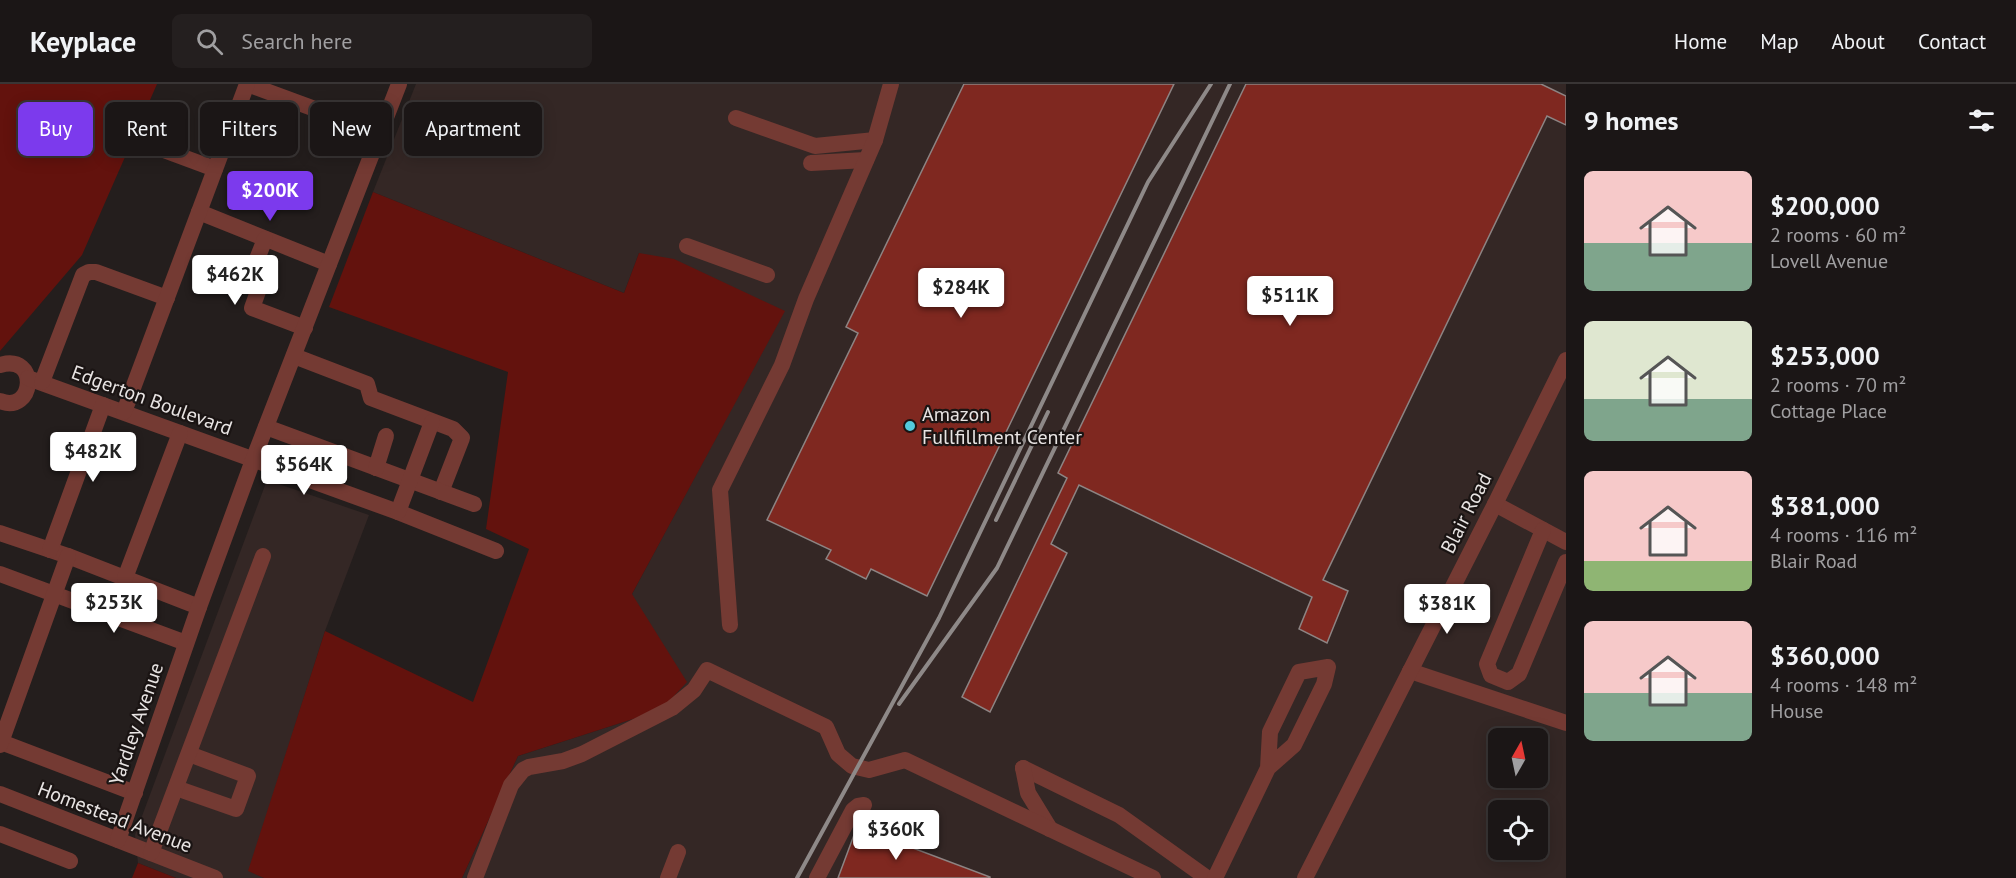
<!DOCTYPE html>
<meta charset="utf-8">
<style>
body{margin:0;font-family:"PT Sans",sans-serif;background:#241f1f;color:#f1f3f6;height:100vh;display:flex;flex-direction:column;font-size:22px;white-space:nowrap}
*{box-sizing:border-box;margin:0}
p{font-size:20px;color:#a09fa1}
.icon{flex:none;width:33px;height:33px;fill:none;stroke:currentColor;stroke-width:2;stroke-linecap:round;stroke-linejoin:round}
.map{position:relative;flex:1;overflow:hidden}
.drawer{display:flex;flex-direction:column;background:#1b1616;width:450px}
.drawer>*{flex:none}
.top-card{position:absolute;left:18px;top:18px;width:570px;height:54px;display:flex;gap:12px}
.needle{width:39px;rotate:9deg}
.fabs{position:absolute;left:1488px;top:644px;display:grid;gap:12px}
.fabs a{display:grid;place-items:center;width:60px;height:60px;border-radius:9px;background:#1b1616;box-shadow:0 3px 15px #0003,0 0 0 2px #393535;font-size:30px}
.price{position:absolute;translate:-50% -51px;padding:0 14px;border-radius:6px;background:#fff;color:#222;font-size:20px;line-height:39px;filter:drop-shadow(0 2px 3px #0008)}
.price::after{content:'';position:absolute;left:50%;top:36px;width:18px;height:14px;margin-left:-9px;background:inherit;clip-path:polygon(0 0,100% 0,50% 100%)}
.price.selected{background:#7c3aed;color:#fff}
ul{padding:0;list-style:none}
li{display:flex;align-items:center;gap:18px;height:150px;padding:0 18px}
li span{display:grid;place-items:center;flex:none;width:168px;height:120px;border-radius:9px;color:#555}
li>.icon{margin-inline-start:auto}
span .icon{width:72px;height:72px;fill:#fffc;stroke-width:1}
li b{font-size:26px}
h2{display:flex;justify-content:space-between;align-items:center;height:72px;padding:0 18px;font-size:26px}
.chip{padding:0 21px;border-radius:9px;background:#1b1616;box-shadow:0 3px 15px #0003,0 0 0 2px #393535;font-size:21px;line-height:54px}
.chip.selected{background:#7c3aed;color:#fff}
header{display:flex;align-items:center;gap:36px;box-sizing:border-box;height:84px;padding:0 30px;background:#1b1616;border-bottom:2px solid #393535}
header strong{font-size:28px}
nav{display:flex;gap:33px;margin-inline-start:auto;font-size:21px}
.search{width:420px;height:54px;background:#241f1f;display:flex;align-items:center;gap:15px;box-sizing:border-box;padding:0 21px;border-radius:9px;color:#a09fa1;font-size:22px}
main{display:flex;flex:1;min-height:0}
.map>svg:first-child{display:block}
</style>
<header>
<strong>Keyplace</strong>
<div class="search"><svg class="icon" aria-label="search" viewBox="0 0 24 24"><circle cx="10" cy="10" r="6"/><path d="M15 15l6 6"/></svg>Search here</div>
<nav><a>Home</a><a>Map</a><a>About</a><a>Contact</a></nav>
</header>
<main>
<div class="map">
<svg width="1566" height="794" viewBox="0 0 1566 794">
<rect width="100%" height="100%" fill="#241e1d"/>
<g fill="#342725" fill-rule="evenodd">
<path d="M416,0H1566V794H462L518,672L661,626L632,510L784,227L639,169L624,209L373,108ZM1498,654H1538V693H1498ZM1498,726H1538V765H1498Z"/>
<polygon points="267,396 369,431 325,547 249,787 264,794 176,794 138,779 135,751"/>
</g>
<g fill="#63120d">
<polygon points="0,0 157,0 82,171 0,267"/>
<polygon points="373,108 624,209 639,169 674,175 785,227 632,510 687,598 661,626 518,672 462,794 264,794 248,787 325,547 473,618 529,465 486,445 508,288 329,223"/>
<polygon points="138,779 176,794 132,794"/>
</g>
<g fill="#7f2820" stroke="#8d8483" stroke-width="1.5">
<polygon points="964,0 1174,0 927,512 871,485 866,495 826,475 831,466 767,436 858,249 846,243"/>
<polygon points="1246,0 1541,0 1566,12 1566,41 1547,32 1323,496 1348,507 1327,559 1299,545 1312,513 1079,401 1051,460 1067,469 990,628 962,613 1067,394 1058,389"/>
<polygon points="857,743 990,793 990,794 838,794"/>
</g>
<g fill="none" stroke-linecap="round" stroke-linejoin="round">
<g stroke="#743a33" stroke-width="16">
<polyline points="247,0 380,49"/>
<polyline points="736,34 815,62 875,56"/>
<polyline points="153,62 215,85"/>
<polyline points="811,79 866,76"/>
<polyline points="199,128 329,180"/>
<polyline points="265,155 257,175 264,191 252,224 305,244"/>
<polyline points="687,162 767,191"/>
<polyline points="294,272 367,300 371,314 453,345 462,354 441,408"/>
<path d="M0,281C40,269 34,331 0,317"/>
<polyline points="28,294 398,428 496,467"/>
<polyline points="42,298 83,191 89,188 96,188 167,214"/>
<polyline points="124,328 247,0"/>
<polyline points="266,343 474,420"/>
<polyline points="376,384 386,352"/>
<polyline points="1495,420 1566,458"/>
<polyline points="398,428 432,338"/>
<polyline points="1543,446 1487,580 1491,591 1508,598 1519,590 1566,478"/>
<polyline points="0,449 68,472 199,523"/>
<polyline points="50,466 103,321"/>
<polyline points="0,490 186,559"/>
<polyline points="125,494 180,349"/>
<polyline points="730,541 720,406 782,281 806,215 875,56 891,0"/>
<polyline points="1410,587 1566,639"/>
<polyline points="1,658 135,709"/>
<polyline points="0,661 68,472"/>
<polyline points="1023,684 1119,731 1207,794"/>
<polyline points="1023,684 1028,709 1050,745"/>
<polyline points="176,704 236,725 248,692 189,670"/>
<polyline points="0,710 215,794"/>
<polyline points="0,750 70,777"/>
<polyline points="118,756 199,523 253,376 399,0"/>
<polyline points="151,769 263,472"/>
<polyline points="475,794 511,701 523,686 529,683 563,677 582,670 672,624 694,606 707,586 826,643 838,670 852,682 869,686 905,676 1153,794"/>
<polyline points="668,794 678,768"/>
<polyline points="817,794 853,726 858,722 864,721"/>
<polyline points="1215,794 1268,684 1270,648 1299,588 1328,583 1324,600 1294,661 1268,684"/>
<polyline points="1305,794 1495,420 1566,276"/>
</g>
<g stroke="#8e8988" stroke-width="4">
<polyline points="996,436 1048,328"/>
<polyline points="899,620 997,484 1230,0"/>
<polyline points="797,794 939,534 1148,98 1211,0"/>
</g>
</g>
<circle fill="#53cadc" stroke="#1a1413" stroke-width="2" cx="910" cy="342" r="6"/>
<g text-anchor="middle" stroke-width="4.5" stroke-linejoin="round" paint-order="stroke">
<g font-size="20" fill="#e8e4e3" stroke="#1a1413">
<text transform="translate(152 316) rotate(20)" y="7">Edgerton Boulevard</text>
<text transform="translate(1466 429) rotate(-63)" y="7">Blair Road</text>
<text transform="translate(136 640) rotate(-71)" y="7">Yardley Avenue</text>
<text transform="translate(115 733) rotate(21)" y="7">Homestead Avenue</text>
</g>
<g font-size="20" fill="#e8e4e3" stroke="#1a1413" text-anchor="start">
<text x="922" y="337">Amazon<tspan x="922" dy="23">Fullfillment Center</tspan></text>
</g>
</g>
</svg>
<div class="fabs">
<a><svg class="needle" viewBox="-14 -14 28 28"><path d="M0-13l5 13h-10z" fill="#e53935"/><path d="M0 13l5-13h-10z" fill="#a09fa1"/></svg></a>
<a><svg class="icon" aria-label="locate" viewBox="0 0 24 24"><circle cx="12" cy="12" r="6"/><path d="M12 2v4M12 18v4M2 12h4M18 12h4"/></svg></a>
</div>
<b class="price selected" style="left:270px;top:138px">$200K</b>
<b class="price" style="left:235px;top:222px">$462K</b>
<b class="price" style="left:961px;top:235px">$284K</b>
<b class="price" style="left:1290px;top:243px">$511K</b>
<b class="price" style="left:93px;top:399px">$482K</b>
<b class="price" style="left:304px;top:412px">$564K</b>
<b class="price" style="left:114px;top:550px">$253K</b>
<b class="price" style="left:1447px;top:551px">$381K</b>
<b class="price" style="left:896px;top:777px">$360K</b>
<div class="top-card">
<a class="chip selected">Buy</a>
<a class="chip">Rent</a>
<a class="chip">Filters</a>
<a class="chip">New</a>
<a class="chip">Apartment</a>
</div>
</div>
<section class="drawer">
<h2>9 homes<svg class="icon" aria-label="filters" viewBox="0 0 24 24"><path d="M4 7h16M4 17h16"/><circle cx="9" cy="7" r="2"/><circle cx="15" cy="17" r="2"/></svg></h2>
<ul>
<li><span style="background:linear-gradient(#f6c9c9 60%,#7fa58c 0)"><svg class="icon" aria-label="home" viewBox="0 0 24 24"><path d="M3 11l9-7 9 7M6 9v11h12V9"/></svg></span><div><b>$200,000</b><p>2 rooms · 60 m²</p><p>Lovell Avenue</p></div></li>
<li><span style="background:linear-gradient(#dfe7d0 65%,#7fa58c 0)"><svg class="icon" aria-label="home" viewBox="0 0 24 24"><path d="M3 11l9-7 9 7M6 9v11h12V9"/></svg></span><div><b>$253,000</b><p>2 rooms · 70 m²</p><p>Cottage Place</p></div></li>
<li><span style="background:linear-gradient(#f6c9c9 75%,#8fb573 0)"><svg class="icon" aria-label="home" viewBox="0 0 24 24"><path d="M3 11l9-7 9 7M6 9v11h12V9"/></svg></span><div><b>$381,000</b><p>4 rooms · 116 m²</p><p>Blair Road</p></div></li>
<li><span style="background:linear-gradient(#f6c9c9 60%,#7fa58c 0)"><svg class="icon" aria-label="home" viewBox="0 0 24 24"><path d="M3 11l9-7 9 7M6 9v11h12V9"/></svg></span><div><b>$360,000</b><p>4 rooms · 148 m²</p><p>House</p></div></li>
</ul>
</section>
</main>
